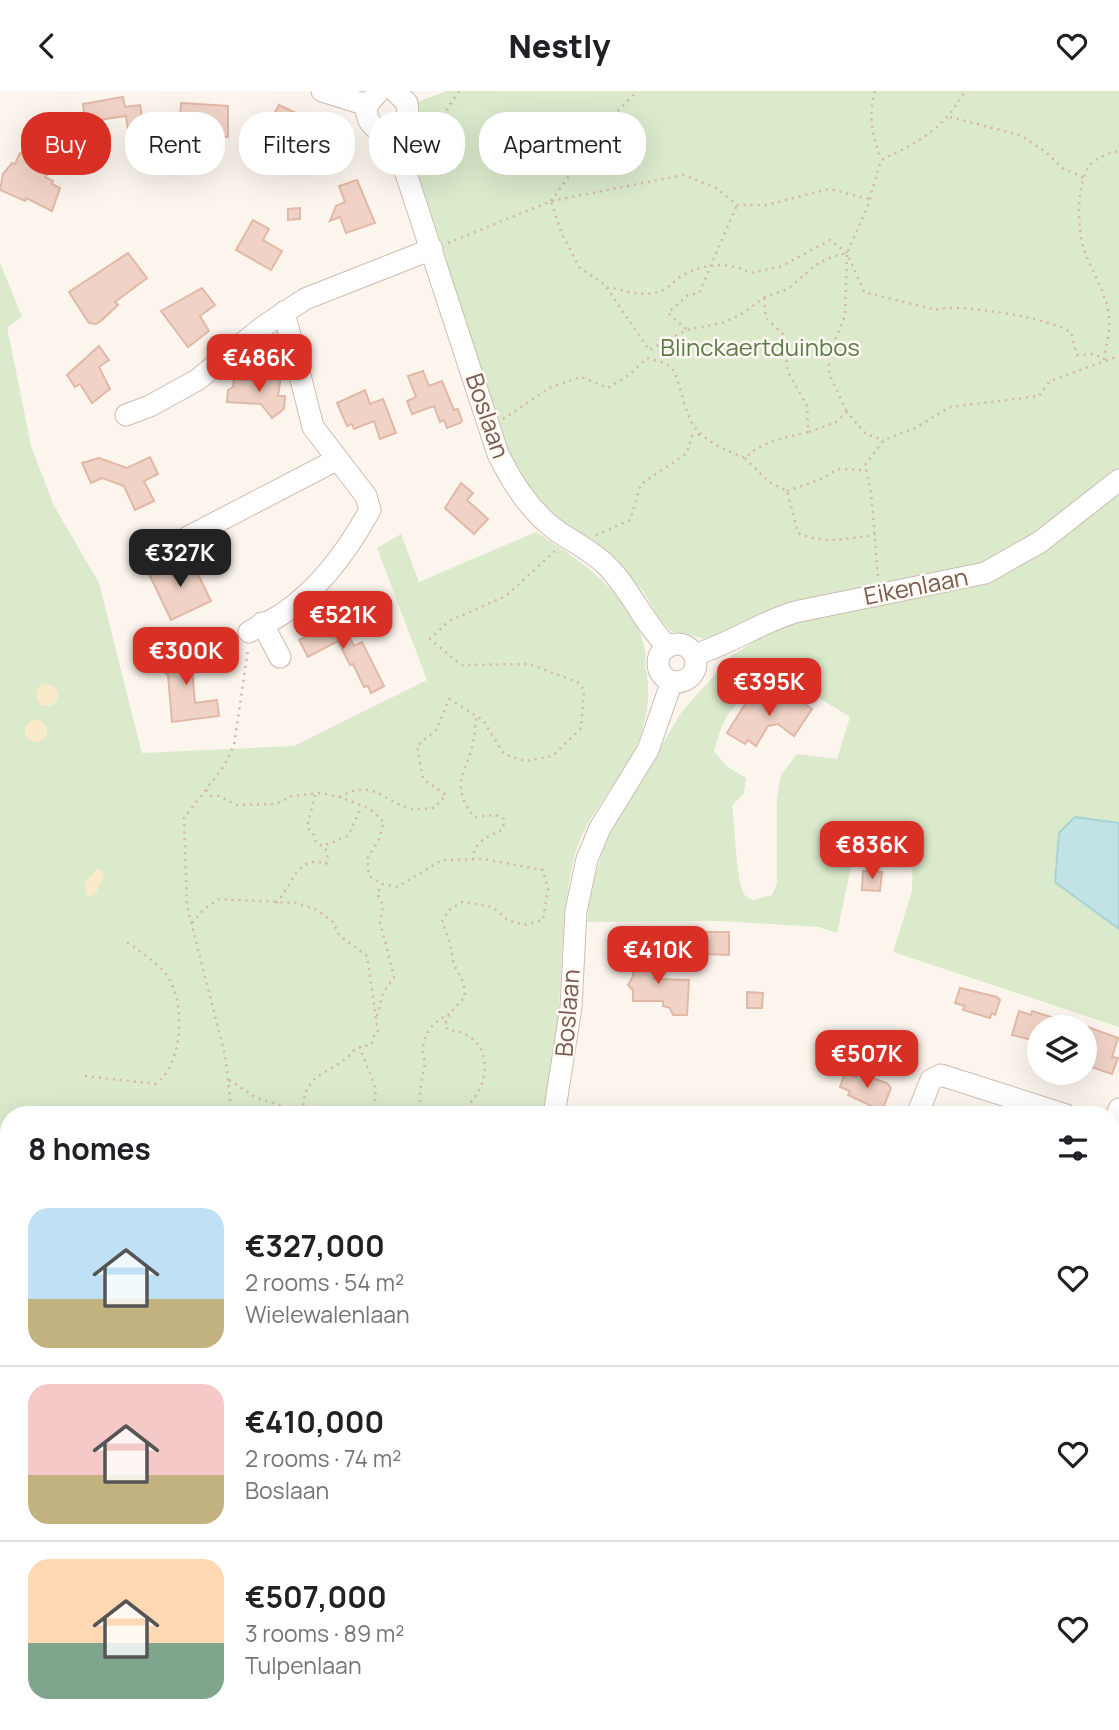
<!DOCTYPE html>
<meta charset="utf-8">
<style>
body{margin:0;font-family:Manrope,sans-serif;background:#f2f2f2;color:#202124;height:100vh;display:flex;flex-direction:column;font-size:26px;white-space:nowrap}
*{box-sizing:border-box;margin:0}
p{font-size:23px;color:#757577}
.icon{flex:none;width:38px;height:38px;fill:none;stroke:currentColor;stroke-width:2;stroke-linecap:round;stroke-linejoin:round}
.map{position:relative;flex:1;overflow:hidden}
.details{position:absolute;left:0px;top:1015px;width:1120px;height:625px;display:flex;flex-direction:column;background:#fff;border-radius:28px 28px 0 0;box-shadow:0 7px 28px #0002}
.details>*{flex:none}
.top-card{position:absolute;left:21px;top:21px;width:700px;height:63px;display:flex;gap:14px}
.buttons{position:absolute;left:1027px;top:924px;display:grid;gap:14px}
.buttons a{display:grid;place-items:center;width:70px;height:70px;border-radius:50%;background:#fff;box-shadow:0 7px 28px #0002;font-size:35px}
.price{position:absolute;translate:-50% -60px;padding:0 16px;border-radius:14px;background:#d93025;color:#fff;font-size:23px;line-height:46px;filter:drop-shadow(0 2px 4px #0008)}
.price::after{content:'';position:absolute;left:50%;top:42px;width:21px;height:16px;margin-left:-10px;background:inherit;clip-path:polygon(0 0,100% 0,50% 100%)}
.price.active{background:#222;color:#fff}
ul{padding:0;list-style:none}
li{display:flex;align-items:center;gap:21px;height:175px;padding:0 28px}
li+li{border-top:2px solid #e0e0e0}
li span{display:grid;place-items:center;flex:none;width:196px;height:140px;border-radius:21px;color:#555}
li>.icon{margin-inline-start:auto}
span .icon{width:84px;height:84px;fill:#fffc;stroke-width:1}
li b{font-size:30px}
h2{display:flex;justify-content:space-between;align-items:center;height:84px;padding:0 28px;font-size:30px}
.pill{padding:0 24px;border-radius:28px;background:#fff;box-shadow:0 7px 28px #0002;font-size:24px;line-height:63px}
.pill.active{background:#d93025;color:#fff}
header{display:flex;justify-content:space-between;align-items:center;height:91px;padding:0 28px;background:#fff;font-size:32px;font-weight:800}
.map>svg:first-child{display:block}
</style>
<header><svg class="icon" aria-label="back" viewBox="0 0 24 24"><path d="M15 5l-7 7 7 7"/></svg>Nestly<svg class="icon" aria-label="heart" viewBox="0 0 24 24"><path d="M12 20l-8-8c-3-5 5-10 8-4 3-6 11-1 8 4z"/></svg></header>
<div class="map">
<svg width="1119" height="1639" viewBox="0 0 1119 1639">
<rect width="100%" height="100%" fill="#fcf5ed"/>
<g fill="#daeacb" fill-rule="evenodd">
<polygon points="447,0 1119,0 1119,378 1033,447 983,475 706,548 671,540 660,529 643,500 615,469 562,433 534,405 520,385 504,352 406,51 407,43 419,30 417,11"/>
<path d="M0,172L22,226L7,236L31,355L54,415L99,492L142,662L294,655L427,589L377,457L401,443L419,491L536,441C579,469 633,503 645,558C647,565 644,572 646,579C652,610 645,642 629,670C609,704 581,732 573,772C560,828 563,883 557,940C554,968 548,996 543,1024H9V1452L0,1450Z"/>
<path d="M1119,397V732L1075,726L1055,773V791L1119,838V936L893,861L912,800L913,745L875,747L853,767L837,842L819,836L720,830L587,831L591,797L609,742L681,622L731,565L781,533L982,493L1017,477L1048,456ZM788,595L814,604L850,626L837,668L797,663L781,684L777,708V793L772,804L753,809C750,807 746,806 744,803C736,790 735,735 732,715L744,702L746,687L726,675L714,660C728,611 739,603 788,595Z"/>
<polygon points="1119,1517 1119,1639 969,1639 971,1631 1111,1631 1111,1549"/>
</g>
<g fill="#f9eaca">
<circle cx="47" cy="604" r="11"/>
<circle cx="36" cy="640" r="11"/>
<path d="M97,778L104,781C103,788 98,803 91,806L87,804L84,793Z"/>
</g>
<polygon fill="#c1e3e5" stroke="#a8d3d6" stroke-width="2" points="1075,726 1119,732 1119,838 1055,791 1059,742"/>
<g fill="#f0d3c6" stroke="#e2b8a7" stroke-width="2">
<polygon points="123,6 125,16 140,14 144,37 128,39 126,25 85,31 83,13"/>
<polygon points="181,12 228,15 228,46 179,39"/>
<polygon points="279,14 340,43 330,61 306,47 303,53 298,50 294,57 272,52 264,41"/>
<polygon points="20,62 32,68 29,74 47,84 45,86 53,90 52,93 60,97 52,120 26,107 25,110 0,99 3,83 12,72 15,73"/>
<polygon points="357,89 375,132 346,142 340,126 330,130 336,115 345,111 339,95"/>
<polygon points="300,117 300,128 288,129 288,118"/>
<polygon points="253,129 269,138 263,149 282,160 271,179 236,159"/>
<polygon points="128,162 147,187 115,211 118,214 102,229 96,233 89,232 69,201"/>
<polygon points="202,197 215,214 200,225 209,240 188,256 161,220"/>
<polygon points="99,255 109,269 99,276 110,298 92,312 80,293 75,296 67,284"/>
<polygon points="423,280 429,295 442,290 454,319 458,318 462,330 460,332 447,337 444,329 440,331 434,315 412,323 407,310 416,306 408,285"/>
<polygon points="264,283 281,285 278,305 285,305 284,318 272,327 261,313 227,311 228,299 233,296 234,288 264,290"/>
<polygon points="365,299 370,313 383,308 396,342 380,348 374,330 354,338 352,333 347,335 337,312"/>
<polygon points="150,366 158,383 144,390 154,410 135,419 124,395 102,387 91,392 82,372 99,367 127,377"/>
<polygon points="461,392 473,402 467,409 488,428 474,443 445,417"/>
<polygon points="190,467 211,510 171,529 150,485"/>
<polygon points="339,525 354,555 362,551 384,595 371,602 368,595 364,596 353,573 350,574 338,550 308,566 299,549 305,546 304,543"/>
<polygon points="201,559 203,578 192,579 195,612 217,609 219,625 172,631 168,584 157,575 165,564"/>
<polygon points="788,602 812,618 794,645 778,633 768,635 756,655 748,649 745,653 727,642 747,610 752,613 784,606"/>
<polygon points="863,780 882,781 880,800 862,799"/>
<polygon points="677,841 729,841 729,864 677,862"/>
<polygon points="633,862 655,862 654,888 689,889 687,924 673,924 670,917 663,915 663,910 633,910 633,899 628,894 633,885"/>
<polygon points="960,897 997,906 1000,909 995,924 992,922 990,927 963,919 965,915 955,912"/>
<polygon points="747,901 763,902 762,917 747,917"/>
<polygon points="1019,920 1031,924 1032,920 1054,927 1051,936 1040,936 1040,951 1012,944"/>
<polygon points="1085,935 1118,947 1112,966 1118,967 1112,983 1085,974"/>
<polygon points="845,982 856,986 858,982 887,992 891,997 882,1020 848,1004 850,1000 840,996"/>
</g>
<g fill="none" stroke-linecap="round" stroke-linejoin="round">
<g stroke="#cebcb2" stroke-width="23">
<g id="minor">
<polyline points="322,0 367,14"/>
<path d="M379,0L367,14C364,33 379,45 398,38L408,24L407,12L395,0"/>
<path d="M392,40L498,363C513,393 530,420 557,440C573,451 592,460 606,474C631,498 643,532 668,556"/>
<polyline points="126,324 150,315 197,289 264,235 305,208 432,158"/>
<polyline points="188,446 336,369"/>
<polyline points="262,532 280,566"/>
<path d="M249,541C260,534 272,530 282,523C320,498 349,457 370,419L366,405L313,336L284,221"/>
<circle cx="677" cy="572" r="19"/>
<path d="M694,564C730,553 759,532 795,521L985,482L1040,451L1119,389"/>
<polyline points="554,1024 571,916 576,820 587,768 600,737 648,659 672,590"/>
<polyline points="917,1024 931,989 941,984 1066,1024"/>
<polyline points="1112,1039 1119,1018"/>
<polyline points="1111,1165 1119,1142"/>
<polyline points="90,1631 90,1639"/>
<polyline points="179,1631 179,1639"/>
<polyline points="24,1639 25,1631"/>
<polyline points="357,1639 360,1631"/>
<polyline points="464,1639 500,1639"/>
<polyline points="697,1639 698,1631"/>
<polyline points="903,1639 905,1631"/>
</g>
</g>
<g stroke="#d5b6a8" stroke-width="2.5" stroke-dasharray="2 5" stroke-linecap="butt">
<path d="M875,0C868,25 872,44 881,68"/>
<polyline points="950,26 1020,44 1046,61 1062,77 1084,87"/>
<polyline points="421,69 434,38 459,0"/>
<polyline points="551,110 611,27 637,0"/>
<polyline points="448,152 551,110 684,84 716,97 737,114 767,114 829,98 869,108"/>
<polyline points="847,164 845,225 828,266 830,285 847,321"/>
<path d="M607,196C623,199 645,207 661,200C669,197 676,188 683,184C705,172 730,171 751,182L782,175L830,149L847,162L864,201L936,219C954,211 1057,228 1071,242L1077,264L1093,263L1104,268C1106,255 1111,238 1109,225C1106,201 1092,181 1084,159C1077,139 1076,91 1090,74C1097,66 1109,62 1119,60"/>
<path d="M764,207C772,202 782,202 790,196C814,177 814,170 847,162L867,117L881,69C920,50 943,39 965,0"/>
<polyline points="686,238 668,222 688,204 699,202 737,114"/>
<path d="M503,328L551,296L581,286L608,297L629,284L647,267C654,269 662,271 668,274C681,282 682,323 697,339C709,353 729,360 745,367C762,350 785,347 808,341L807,315L788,281L783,243L766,227L764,207L740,224L722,232L687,239L649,259L605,194L579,176L561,141L551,110"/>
<polyline points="809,341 836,331 847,321 866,343 884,349"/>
<path d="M745,367L769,391L787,400L798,442C823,454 848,447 875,444"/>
<polyline points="787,400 821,388 838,378 866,379"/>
<polyline points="596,444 630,429 641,393 687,362 692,345 701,343"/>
<polyline points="878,485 871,401 865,374 884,349 915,337 950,316 1039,305 1050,290 1119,265"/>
<polyline points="206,699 211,705 219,705 237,714 276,713 292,705 319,702 340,706"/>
<polyline points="315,704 307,736 314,744 316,752 323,755 348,745 361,717"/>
<path d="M473,769C474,748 488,747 503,738L504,728L496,724L474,726C447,691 469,680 474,647C475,640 475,632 477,625"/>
<path d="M276,812C292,797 296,762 326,773L328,763L324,755"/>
<path d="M192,832L204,818L219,808L296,812L317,819L333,831L339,844L367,865L378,942L373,946L372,953L355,958C339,982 298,979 304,1024"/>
<polyline points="377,925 383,902 394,886 380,831 383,815 377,802 382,794"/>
<path d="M360,955C363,969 370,980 374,993C378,1003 372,1012 377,1022L394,1024"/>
<path d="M85,985L155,993C184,974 186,910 166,883C156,870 137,859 124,849"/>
<polyline points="229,989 257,1007 285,1016 287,1024"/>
<polyline points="232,1024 225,964 187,815 184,727 224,675 234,654 248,559"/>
<path d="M409,1024L420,1020C419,1005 421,991 424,977C426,970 422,963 423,956C425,939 435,930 449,923"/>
<path d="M454,1024C491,1007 501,943 448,939L445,933L450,922L465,906C465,885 457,885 453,869C450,855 449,845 442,831L449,819L462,811L493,816L507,829L524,834L543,829L548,798L543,779L484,768L442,769L397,796L382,793L369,785L367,768L379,748L384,731L370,718L340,706C373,687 382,710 412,718C418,719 427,717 434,717L446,704L423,688L417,655L437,638L449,608L483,629L504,663L525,670L553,665L581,637L584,599L579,592L530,573L461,574L430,548L449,530L506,505L555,460"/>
<polyline points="1111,1238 1119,1241"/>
</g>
<use href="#minor" stroke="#fff" stroke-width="21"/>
</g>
<g text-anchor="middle" stroke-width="5" stroke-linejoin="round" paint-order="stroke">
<g font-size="24" fill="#5c7b48" stroke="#fef9f3">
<text x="760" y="265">Blinckaertduinbos</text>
</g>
<g font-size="24" fill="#775a50" stroke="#fef9f3">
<text transform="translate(487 325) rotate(71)" y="8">Boslaan</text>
<text transform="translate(916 496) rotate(-11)" y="8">Eikenlaan</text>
<text transform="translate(568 922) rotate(-85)" y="8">Boslaan</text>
</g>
</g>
</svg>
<div class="buttons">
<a><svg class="icon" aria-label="layers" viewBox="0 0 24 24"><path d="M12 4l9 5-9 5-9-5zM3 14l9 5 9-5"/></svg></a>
</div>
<b class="price" style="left:259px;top:303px">€486K</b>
<b class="price active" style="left:180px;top:498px">€327K</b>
<b class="price" style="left:343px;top:560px">€521K</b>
<b class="price" style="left:186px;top:596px">€300K</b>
<b class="price" style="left:769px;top:627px">€395K</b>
<b class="price" style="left:872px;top:790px">€836K</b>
<b class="price" style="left:658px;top:895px">€410K</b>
<b class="price" style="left:867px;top:999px">€507K</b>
<div class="top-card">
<a class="pill active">Buy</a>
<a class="pill">Rent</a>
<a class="pill">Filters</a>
<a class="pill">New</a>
<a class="pill">Apartment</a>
</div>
<section class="details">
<h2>8 homes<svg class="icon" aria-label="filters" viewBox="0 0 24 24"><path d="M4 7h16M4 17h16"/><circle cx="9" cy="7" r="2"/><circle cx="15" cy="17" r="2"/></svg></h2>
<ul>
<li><span style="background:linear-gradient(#bfe0f5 65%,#c2b280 0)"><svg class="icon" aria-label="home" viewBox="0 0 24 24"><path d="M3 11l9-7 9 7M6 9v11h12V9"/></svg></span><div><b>€327,000</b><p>2 rooms · 54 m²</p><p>Wielewalenlaan</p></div><svg class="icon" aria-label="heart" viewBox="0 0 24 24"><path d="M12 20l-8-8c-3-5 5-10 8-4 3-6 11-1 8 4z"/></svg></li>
<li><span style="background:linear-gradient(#f6c9c9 65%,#c2b280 0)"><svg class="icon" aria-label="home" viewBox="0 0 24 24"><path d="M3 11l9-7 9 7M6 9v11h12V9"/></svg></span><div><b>€410,000</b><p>2 rooms · 74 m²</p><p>Boslaan</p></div><svg class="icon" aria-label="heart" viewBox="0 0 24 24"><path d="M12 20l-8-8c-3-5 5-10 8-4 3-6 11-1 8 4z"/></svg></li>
<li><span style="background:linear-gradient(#ffd9b3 60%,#7fa58c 0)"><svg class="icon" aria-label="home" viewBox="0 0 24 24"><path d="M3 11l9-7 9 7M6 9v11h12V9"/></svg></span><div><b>€507,000</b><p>3 rooms · 89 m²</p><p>Tulpenlaan</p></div><svg class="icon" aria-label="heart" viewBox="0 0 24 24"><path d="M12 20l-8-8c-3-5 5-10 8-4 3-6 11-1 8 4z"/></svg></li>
</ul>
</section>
</div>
